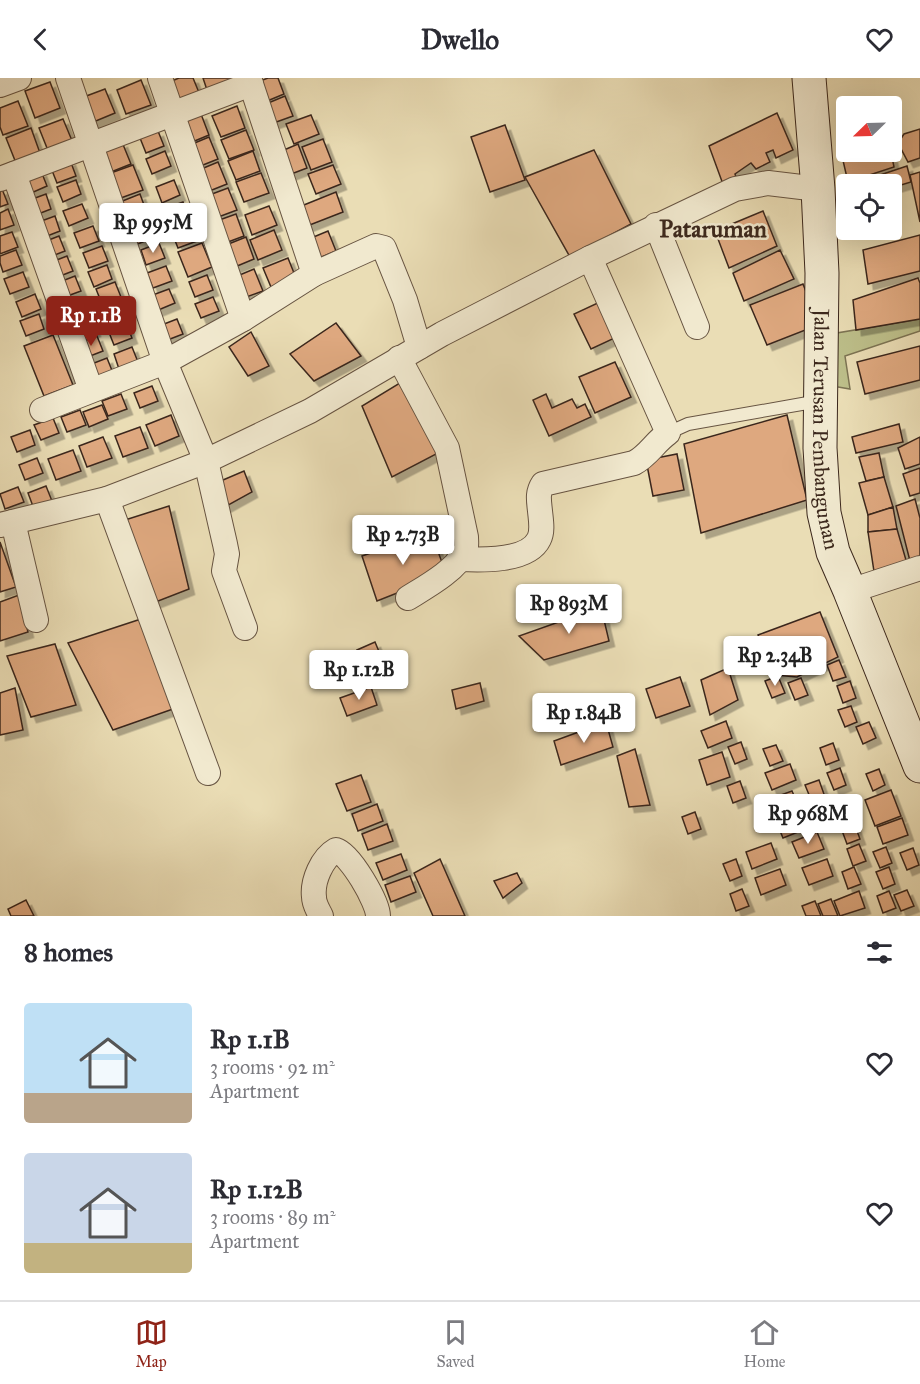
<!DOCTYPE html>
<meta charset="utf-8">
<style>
body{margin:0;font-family:"IM FELL Great Primer",serif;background:#f7f7f7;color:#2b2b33;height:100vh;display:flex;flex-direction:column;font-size:22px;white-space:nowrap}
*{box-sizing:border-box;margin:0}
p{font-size:20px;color:#7c7c81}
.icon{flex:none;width:33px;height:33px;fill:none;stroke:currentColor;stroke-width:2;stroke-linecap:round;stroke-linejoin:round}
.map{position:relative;height:838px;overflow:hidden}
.panel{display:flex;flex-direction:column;background:#fff;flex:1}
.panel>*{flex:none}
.needle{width:39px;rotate:247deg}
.tools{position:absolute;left:836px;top:18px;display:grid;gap:12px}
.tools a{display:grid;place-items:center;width:66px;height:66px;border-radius:6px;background:#fff;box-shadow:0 6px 24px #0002;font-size:30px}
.price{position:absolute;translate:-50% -51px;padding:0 14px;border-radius:6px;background:#fff;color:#222;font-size:20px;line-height:39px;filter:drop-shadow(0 2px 3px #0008)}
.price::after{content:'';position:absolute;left:50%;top:36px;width:18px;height:14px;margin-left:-9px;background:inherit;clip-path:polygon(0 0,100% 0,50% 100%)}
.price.on{background:#8f2418;color:#fff}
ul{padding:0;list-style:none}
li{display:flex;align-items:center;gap:18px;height:150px;padding:0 24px}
li span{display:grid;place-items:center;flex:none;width:168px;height:120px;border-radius:6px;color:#555}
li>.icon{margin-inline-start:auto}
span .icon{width:72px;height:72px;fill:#fffc;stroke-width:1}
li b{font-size:26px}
h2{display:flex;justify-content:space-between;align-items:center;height:72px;padding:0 24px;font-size:26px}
header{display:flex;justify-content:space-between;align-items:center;height:78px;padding:0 24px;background:#fff;font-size:27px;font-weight:700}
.menu{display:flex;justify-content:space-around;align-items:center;height:84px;border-top:2px solid #e1e1e2;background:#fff;font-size:16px;color:#7c7c81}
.menu a{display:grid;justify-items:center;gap:3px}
.menu .on{color:#8f2418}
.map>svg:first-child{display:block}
</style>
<header><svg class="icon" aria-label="back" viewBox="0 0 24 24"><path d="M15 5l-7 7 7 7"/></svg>Dwello<svg class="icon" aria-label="heart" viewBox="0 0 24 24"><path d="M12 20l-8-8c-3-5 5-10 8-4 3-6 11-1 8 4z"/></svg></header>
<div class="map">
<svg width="920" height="838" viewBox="0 0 920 838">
<defs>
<filter id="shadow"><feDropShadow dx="5.5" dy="5.5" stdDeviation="0" flood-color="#0004"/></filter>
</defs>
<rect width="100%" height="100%" fill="#eaddb5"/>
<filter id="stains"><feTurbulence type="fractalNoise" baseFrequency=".00333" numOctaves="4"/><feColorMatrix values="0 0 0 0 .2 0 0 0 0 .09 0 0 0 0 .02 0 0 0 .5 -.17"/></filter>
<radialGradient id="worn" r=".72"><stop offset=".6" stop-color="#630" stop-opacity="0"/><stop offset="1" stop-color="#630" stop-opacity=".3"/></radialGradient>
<polygon fill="#bdbf8a" stroke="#7c7353" stroke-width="1.5" points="920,241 920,253 845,278 850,311 826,307 837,255"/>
<g fill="#dea87f" stroke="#3b271c" stroke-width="1.5" filter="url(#shadow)">
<polygon points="179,0 193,0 200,17 175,26 167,5"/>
<polygon points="203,0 231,0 233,5 208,15"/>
<polygon points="268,0 278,0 284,16 260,26 252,6"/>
<polygon points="141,2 151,27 126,36 117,12"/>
<polygon points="50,4 60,30 35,40 25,13"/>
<polygon points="105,11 115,35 91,45 81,20"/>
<polygon points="285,18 293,38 268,47 261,28"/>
<polygon points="18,23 28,48 3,57 0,49 0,30"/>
<polygon points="237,28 245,50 221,59 212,38"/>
<polygon points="777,35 793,72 776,80 773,72 766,75 770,84 756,91 751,85 735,96 737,102 724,109 709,68"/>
<polygon points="201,36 209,57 185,67 177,46"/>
<polygon points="311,37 319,56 294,66 286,46"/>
<polygon points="63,41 73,65 49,75 39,50"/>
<polygon points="505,47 525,102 490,114 471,59"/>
<polygon points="31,50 40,75 16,85 6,60"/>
<polygon points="920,51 920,80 908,84 898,65 904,56"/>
<polygon points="246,52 254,72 229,81 221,62"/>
<polygon points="158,53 164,68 146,75 140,60"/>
<polygon points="209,59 218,81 193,91 185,69"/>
<polygon points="323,61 332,84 311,92 302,69"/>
<polygon points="122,64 131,86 106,96 98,74"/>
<polygon points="298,66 307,90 286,98 277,75"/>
<polygon points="594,72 631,146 570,179 525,99"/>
<polygon points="846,72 865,74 867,77 861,79 861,83 870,80 870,74 891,74 894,89 848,104 841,74"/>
<polygon points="165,73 171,88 152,96 146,81"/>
<polygon points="253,73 260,93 236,102 228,83"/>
<polygon points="70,82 76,98 57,105 51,90"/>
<polygon points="218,84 227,106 202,116 194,94"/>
<polygon points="133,87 143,112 118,121 108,96"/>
<polygon points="333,87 341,106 316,116 308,96"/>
<polygon points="907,88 911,104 891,110 891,106 853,106"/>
<polygon points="41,93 47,108 29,116 23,101"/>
<polygon points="920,94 920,144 910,97"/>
<polygon points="261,95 269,115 244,124 236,104"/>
<polygon points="76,102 81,116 63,124 57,109"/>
<polygon points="174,102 180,117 162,125 156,109"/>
<polygon points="228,110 237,132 213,141 204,119"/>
<polygon points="2,111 8,126 0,129 0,112"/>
<polygon points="336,114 343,134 302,150 294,131"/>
<polygon points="46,116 51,131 33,138 27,123"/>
<polygon points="140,116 148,138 124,148 115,126"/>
<polygon points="183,124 188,139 170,146 164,131"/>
<polygon points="82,126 88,140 69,148 63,133"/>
<polygon points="269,128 277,147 252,157 245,137"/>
<polygon points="8,131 14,147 0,152 0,135"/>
<polygon points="763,133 777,168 729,190 715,153"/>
<polygon points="236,136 244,158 220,167 211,145"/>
<polygon points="55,138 60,153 42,160 36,145"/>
<polygon points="148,145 153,160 135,167 129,152"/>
<polygon points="93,148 99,163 80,170 74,155"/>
<polygon points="191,148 197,163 178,170 172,155"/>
<polygon points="274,152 282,172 258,182 250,162"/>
<polygon points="328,153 336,173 312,183 304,163"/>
<polygon points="12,154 18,169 0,176 0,158"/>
<polygon points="920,157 920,193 868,206 863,172"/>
<polygon points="59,158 65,173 47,180 41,165"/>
<polygon points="246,159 254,181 230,191 221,169"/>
<polygon points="159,165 165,180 146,187 141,172"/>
<polygon points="202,165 212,189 188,199 178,174"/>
<polygon points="102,168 108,183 89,190 83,175"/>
<polygon points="16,172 22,187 3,194 0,185 0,178"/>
<polygon points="780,172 794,201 744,223 733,195"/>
<polygon points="67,178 73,193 55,200 49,185"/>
<polygon points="288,180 296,200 271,209 263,190"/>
<polygon points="107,187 112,201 94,209 88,194"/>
<polygon points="166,188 172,203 153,210 147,195"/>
<polygon points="254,191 263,213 238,222 230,201"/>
<polygon points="23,194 29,209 10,216 4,201"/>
<polygon points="207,197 213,212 195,219 189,204"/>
<polygon points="75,198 81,213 62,220 57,205"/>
<polygon points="918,200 920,205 920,241 856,252 853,222"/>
<polygon points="115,204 121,219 102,226 96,211"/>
<polygon points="803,206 812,229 808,251 767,267 750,227"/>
<polygon points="169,211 175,225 156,233 150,218"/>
<polygon points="35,216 41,231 22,239 16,224"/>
<polygon points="213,219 219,233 201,240 195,226"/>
<polygon points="83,221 89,236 71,243 65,228"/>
<polygon points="602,223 619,258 591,271 574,236"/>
<polygon points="121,225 127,240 109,248 103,233"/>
<polygon points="39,236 44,251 26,258 20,243"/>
<polygon points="89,238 95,253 77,260 71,245"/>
<polygon points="177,241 183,256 165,263 159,248"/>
<polygon points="126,245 132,260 114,267 108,252"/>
<polygon points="336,245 361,278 314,303 290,276"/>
<polygon points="251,254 269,288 248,298 229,269"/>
<polygon points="53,257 73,307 44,318 24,268"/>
<polygon points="97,258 103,273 85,280 79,265"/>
<polygon points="920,268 920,302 865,316 857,284"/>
<polygon points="132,269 138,284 119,291 114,276"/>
<polygon points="107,280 113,295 94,302 89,287"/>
<polygon points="615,284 631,319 595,335 579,299"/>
<polygon points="408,300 442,373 392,399 362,328"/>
<polygon points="152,308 158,323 140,330 134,315"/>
<polygon points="121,316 127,331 108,338 102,323"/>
<polygon points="546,316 552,330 572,321 577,330 585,326 591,339 549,358 533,322"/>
<polygon points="102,327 108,341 89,349 83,334"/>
<polygon points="80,332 86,347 67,354 61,339"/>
<polygon points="171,337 179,358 155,368 146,347"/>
<polygon points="787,337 807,422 701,455 684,366"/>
<polygon points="53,340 59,355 41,362 34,347"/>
<polygon points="899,346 903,364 856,375 852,359"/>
<polygon points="140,349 148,370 123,379 115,358"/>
<polygon points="30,352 35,367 17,374 11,359"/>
<polygon points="103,359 112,380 87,389 79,368"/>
<polygon points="920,359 920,386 905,391 898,370"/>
<polygon points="73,372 81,393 56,402 48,381"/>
<polygon points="879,375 884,399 866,403 859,379"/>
<polygon points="677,376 684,412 653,418 646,382"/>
<polygon points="37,380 43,395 25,402 19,387"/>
<polygon points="920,390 920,415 910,418 903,396"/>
<polygon points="244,393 252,414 223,430 216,405"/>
<polygon points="884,399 893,429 868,437 859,405"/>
<polygon points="46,408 52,423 34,431 28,415"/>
<polygon points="18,409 24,424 5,431 0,416"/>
<polygon points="915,421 920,440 920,484 911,487 896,428"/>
<polygon points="169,428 189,511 153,525 125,442"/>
<polygon points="893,429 897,451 868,454 868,437"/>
<polygon points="897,451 908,489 875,500 868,454"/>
<polygon points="431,454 444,490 430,502 377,523 362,478"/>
<polygon points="0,464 16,509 0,514"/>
<polygon points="19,517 28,554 0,563 0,524"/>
<polygon points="601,529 609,563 544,582 519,558"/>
<polygon points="820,534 838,579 797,599 775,597 758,557"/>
<polygon points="144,540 173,631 113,652 68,565"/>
<polygon points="375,564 385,588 368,596 357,572"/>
<polygon points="55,566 76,627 31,639 7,578"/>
<polygon points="839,582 846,599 833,603 827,587"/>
<polygon points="728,590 738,622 710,637 701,602"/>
<polygon points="778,598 785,615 772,620 765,603"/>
<polygon points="680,599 690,628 656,640 646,611"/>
<polygon points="801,600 808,617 795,622 788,605"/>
<polygon points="850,603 856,620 843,625 837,608"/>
<polygon points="480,605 484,623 456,631 452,612"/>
<polygon points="371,609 377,627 347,638 340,620"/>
<polygon points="15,610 23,652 0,657 0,615"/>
<polygon points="851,628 857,644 845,649 838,632"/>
<polygon points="726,643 732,660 708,670 701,653"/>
<polygon points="606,644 613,669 561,687 554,663"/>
<polygon points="869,644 876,660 863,666 856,649"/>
<polygon points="741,664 747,681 735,686 728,669"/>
<polygon points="833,665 839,682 826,687 820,670"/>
<polygon points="776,667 783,683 770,688 763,671"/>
<polygon points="635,671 650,727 629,729 617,678"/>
<polygon points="722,674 730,699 707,707 699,682"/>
<polygon points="790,686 796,702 772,712 765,695"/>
<polygon points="840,690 846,707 834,712 827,695"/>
<polygon points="879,691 885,707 873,713 866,696"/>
<polygon points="361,697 371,724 347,733 336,706"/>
<polygon points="819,702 825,719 812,724 805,707"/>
<polygon points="740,703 746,720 733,725 727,708"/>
<polygon points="891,712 901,738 875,748 865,722"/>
<polygon points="792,713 799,729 774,739 767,722"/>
<polygon points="849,720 856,737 843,742 836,725"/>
<polygon points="377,726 383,743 358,753 352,736"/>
<polygon points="823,726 829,743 817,748 810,732"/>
<polygon points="695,734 701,751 688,756 682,739"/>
<polygon points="801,734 808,750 783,760 776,743"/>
<polygon points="902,740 908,757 883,766 877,749"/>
<polygon points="854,745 860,761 847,766 841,750"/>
<polygon points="387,746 393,763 368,772 362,756"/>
<polygon points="817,754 824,771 799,780 792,764"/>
<polygon points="771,765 777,781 752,791 746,774"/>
<polygon points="859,766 866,783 853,788 847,771"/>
<polygon points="886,769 892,785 880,790 873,774"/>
<polygon points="913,770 919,787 907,792 900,775"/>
<polygon points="401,776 407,792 383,802 376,785"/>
<polygon points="440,781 465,838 433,838 414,795"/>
<polygon points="736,781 742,798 730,803 723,786"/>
<polygon points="827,781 833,798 809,807 802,790"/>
<polygon points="854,789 861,806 848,811 842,794"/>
<polygon points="889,789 895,806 883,811 876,794"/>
<polygon points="780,791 786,807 761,817 755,800"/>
<polygon points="517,795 522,805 503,820 494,803"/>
<polygon points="410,798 416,814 391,824 385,807"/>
<polygon points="742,811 749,828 736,833 730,816"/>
<polygon points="907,812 914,828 901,833 894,817"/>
<polygon points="859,813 865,830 840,838 834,823"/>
<polygon points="889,813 896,830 883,835 877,818"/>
<polygon points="831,821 838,838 823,838 818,826"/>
<polygon points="26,822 34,838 11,838 8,831"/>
<polygon points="815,823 821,838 806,838 802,828"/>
</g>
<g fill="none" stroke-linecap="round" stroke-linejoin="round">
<g stroke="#675442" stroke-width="14">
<polyline id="lane" points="668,355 688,346 819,323"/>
</g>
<g stroke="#675442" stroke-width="26">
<g id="street">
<polyline points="68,0 165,284 206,383 225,466 227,476 224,493 245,550"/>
<polyline points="160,0 243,241"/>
<polyline points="249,0 314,196"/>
<polyline points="0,7 19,0"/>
<polyline points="14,96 91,312"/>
<polyline points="0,101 251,6"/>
<polyline points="656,147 697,249"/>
<path d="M399,280L447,370L466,459C466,463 467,469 465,473C457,492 424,510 408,520"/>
<polyline points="42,332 165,284 243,241 314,196 376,168 384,170 405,222 419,269"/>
<polyline points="107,421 208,695"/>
<polyline points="13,444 36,542"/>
<polyline points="0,447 107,421 206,383 310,333 442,256 590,180 735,111 768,105 818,111"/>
<path d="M459,481C480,482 528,484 539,461C543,453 541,443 540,433C539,423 537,415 543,406L634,385C648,378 655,364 668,355L590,180"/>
<polyline points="850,513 920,490"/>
<path d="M321,838C318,832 314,826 314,819C312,803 322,780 336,772C350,776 378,824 378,838"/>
</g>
</g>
<g stroke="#3b271c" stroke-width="35">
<g id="secondary">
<path id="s1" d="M809,0L818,111L822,195L820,370L824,435L833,474L850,513L920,688"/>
</g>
</g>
<use href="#lane" stroke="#f1e9cf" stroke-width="12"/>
<use href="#street" stroke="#f1e9cf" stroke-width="24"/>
<use href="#secondary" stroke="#f1e9cf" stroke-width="33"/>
</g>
<g text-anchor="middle" stroke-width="5" stroke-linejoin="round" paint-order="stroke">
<g font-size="21" fill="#3b271c" stroke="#f1e9cf">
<text dy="7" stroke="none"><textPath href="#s1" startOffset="352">Jalan Terusan Pembangunan</textPath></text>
</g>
<g font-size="24" font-weight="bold" fill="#3b271c" stroke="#f1e9cf">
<text x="713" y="159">Pataruman</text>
</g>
</g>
<rect width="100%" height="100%" filter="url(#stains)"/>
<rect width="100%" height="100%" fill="url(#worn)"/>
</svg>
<div class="tools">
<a><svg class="needle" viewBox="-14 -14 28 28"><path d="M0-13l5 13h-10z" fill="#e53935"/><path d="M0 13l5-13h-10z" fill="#7c7c81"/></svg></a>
<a><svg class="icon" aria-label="locate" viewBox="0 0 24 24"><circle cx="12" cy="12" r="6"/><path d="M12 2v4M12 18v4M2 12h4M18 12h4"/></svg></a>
</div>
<b class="price" style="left:153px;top:176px">Rp 995M</b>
<b class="price on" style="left:91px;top:269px">Rp 1.1B</b>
<b class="price" style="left:403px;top:488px">Rp 2.73B</b>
<b class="price" style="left:569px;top:557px">Rp 893M</b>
<b class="price" style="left:775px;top:609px">Rp 2.34B</b>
<b class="price" style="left:359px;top:623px">Rp 1.12B</b>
<b class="price" style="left:584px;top:666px">Rp 1.84B</b>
<b class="price" style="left:808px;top:767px">Rp 968M</b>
</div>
<section class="panel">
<h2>8 homes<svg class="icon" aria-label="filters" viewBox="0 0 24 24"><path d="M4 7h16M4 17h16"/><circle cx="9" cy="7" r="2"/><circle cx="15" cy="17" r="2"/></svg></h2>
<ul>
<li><span style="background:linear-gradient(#bfe0f5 75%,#b9a48a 0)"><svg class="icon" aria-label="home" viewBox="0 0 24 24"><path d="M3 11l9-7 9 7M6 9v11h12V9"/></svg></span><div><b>Rp 1.1B</b><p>3 rooms · 92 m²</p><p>Apartment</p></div><svg class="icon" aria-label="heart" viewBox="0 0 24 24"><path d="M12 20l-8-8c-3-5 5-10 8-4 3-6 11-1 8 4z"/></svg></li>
<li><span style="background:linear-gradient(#c9d6e8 75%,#c2b280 0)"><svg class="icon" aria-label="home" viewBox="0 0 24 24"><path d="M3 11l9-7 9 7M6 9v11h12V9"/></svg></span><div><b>Rp 1.12B</b><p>3 rooms · 89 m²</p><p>Apartment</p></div><svg class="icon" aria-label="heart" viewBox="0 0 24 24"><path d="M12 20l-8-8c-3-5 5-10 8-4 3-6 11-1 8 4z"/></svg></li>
</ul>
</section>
<nav class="menu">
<a class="on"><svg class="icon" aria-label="map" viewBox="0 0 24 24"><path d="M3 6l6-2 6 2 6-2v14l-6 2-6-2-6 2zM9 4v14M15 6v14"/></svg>Map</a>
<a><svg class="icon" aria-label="saved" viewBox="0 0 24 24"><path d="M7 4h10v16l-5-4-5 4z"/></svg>Saved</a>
<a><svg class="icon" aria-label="home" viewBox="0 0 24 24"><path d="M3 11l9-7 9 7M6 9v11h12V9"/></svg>Home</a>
</nav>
